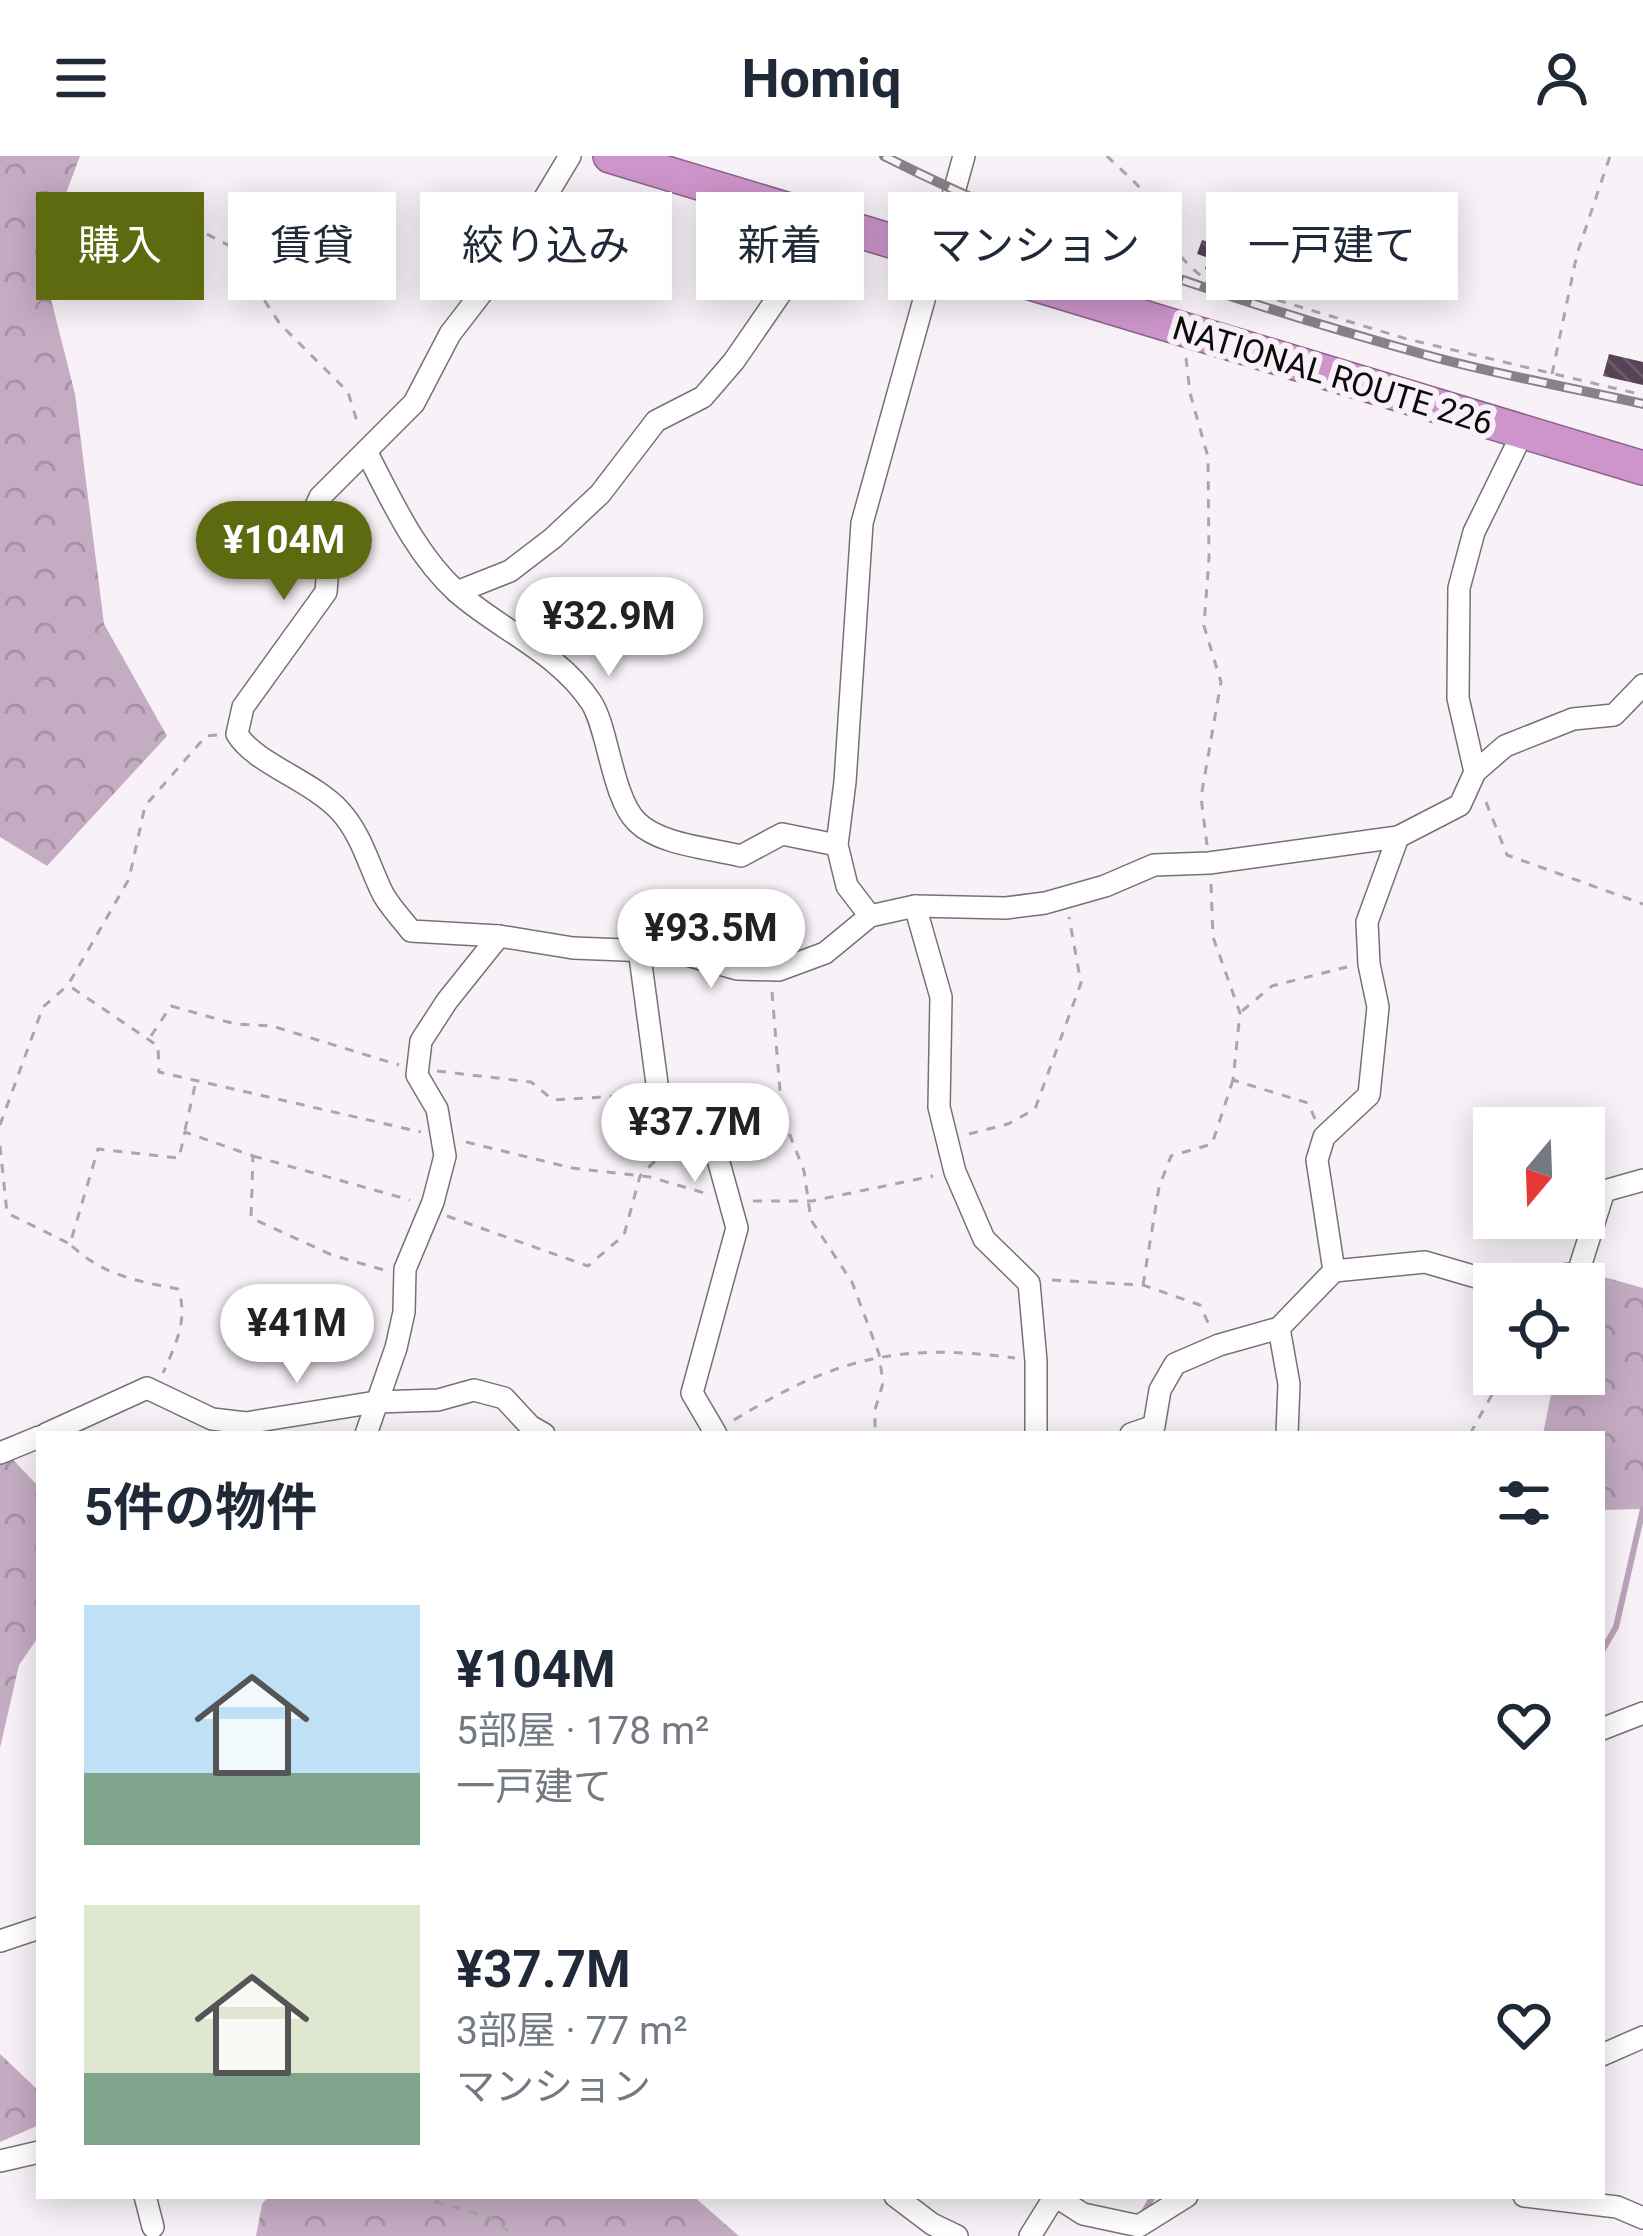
<!DOCTYPE html>
<html lang="ja">
<meta charset="utf-8">
<style>
body{margin:0;font-family:Roboto,"Noto Sans JP",sans-serif;background:#f6f6f7;color:#1f2937;height:100vh;display:flex;flex-direction:column;font-size:45px;white-space:nowrap}
*{box-sizing:border-box;margin:0}
p{font-size:39px;color:#747a83}
.icon{flex:none;width:66px;height:66px;fill:none;stroke:currentColor;stroke-width:2;stroke-linecap:round;stroke-linejoin:round}
.map{position:relative;flex:1;overflow:hidden}
.sheet{position:absolute;left:36px;top:1275px;width:1569px;height:768px;display:flex;flex-direction:column;background:#fff;border-radius:0px;box-shadow:0 6px 30px #0003}
.sheet>*{flex:none}
.banner{position:absolute;left:36px;top:36px;width:1572px;height:108px;display:flex;gap:24px}
.needle{width:78px;rotate:199deg}
.controls{position:absolute;left:1473px;top:951px;display:grid;gap:24px}
.controls a{display:grid;place-items:center;width:132px;height:132px;border-radius:0px;background:#fff;box-shadow:0 6px 30px #0003;font-size:60px}
.price{position:absolute;translate:-50% -102px;padding:0 27px;border-radius:42px;background:#fff;color:#222;font-size:39px;line-height:78px;filter:drop-shadow(0 3px 6px #0008)}
.price::after{content:'';position:absolute;left:50%;top:72px;width:36px;height:27px;margin-left:-18px;background:inherit;clip-path:polygon(0 0,100% 0,50% 100%)}
.price.active{background:#5e6a10;color:#fff}
ul{padding:0;list-style:none}
li{display:flex;align-items:center;gap:36px;height:300px;padding:0 48px}
li span{display:grid;place-items:center;flex:none;width:336px;height:240px;border-radius:0px;color:#555}
li>.icon{margin-inline-start:auto}
span .icon{width:144px;height:144px;fill:#fffc;stroke-width:1}
li b{font-size:51px}
h2{display:flex;justify-content:space-between;align-items:center;height:144px;padding:0 48px;font-size:51px}
.pill{padding:0 42px;border-radius:0px;background:#fff;box-shadow:0 6px 30px #0003;font-size:42px;line-height:108px}
.pill.active{background:#5e6a10;color:#fff}
header{display:flex;justify-content:space-between;align-items:center;height:156px;padding:0 48px;background:#fff;font-size:54px;font-weight:700}
.map>svg:first-child{display:block}
</style>
<header><svg class="icon" aria-label="menu" viewBox="0 0 24 24"><path d="M4 6h16M4 12h16M4 18h16"/></svg>Homiq<svg class="icon" aria-label="person" viewBox="0 0 24 24"><circle cx="12" cy="8" r="4"/><path d="M4 21q1-7 8-7t8 7"/></svg></header>
<div class="map">
<svg width="1643" height="2080" viewBox="0 0 1643 2080">
<defs>
<pattern id="forest-crowns" width="20" height="18" patternUnits="userSpaceOnUse" patternTransform="scale(3)"><rect width="20" height="18" fill="#c4acc3"/><path d="M2 6a3 3 0 1 1 6 0M12 15a3 3 0 1 1 6 0" fill="none" stroke="#a793a6"/></pattern>
<pattern id="building-back-hatch" width="6" height="6" patternUnits="userSpaceOnUse" patternTransform="scale(3)"><rect width="6" height="6" fill="#574356"/><path d="M-1 5l2 2M0 0l6 6M5-1l2 2" fill="none" stroke="#6a5a69"/></pattern>
</defs>
<rect width="100%" height="100%" fill="#f8f2f8"/>
<g fill="url(#forest-crowns)">
<polygon points="0,0 80,0 41,104 75,238 104,468 167,580 47,710 0,681"/>
<polygon points="1576,1113 1643,1132 1643,1353 1602,1354 1602,1278 1543,1278 1555,1218 1584,1218 1584,1128 1573,1128"/>
<polygon points="0,1290 39,1331 39,1480 19,1509 0,1592"/>
<polygon points="0,1898 39,1935 39,1969 0,1986"/>
<polygon points="269,2040 693,2040 739,2080 256,2080 262,2048"/>
</g>
<g fill="none" stroke-linecap="round" stroke-linejoin="round">
<g stroke="#bba4ba" stroke-width="6">
<polyline points="1602,1495 1616,1471 1643,1353"/>
<polyline points="1141,2061 1153,2040"/>
</g>
</g>
<g fill="url(#building-back-hatch)">
<polygon points="1202,84 1255,101 1246,127 1205,113 1209,102 1197,98"/>
<polygon points="1609,198 1643,206 1643,229 1603,220"/>
</g>
<g fill="none" stroke-linecap="round" stroke-linejoin="round">
<g stroke="#767176" stroke-width="24">
<g id="minor">
<path d="M367,297C392,345 416,399 457,436C500,474 558,496 591,546C608,571 612,642 637,666C660,689 710,692 741,700L782,678L837,689"/>
<polyline points="457,436 510,415 553,382 600,338 656,265 703,241 734,205 829,67"/>
<polyline points="1475,616 1458,542 1459,432 1474,376 1523,276"/>
<polyline points="915,750 941,841 939,951 955,1016 984,1083 1029,1127 1036,1205 1036,1278"/>
<polyline points="870,760 847,730 837,689 845,626 862,367 964,0"/>
<path d="M499,780L411,775C402,763 390,751 383,738C369,710 362,679 340,655C313,625 254,607 237,578L243,551L326,436L329,399L310,363L320,341L414,247L450,178L510,100L570,0"/>
<polyline points="639,793 662,965 713,985 737,1072 692,1237 716,1278"/>
<polyline points="1334,1115 1425,1106 1500,1128 1578,1117 1604,1035 1643,1024"/>
<polyline points="1279,1172 1289,1228 1287,1278"/>
<polyline points="46,1278 147,1232 212,1263 246,1267 376,1246 438,1244 474,1234 504,1242 530,1270 544,1278"/>
<polyline points="366,1278 396,1192 404,1156 405,1113 433,1046 445,1000 437,953 417,919 421,885 447,845 499,780 573,792 676,796 737,813 779,814 825,797 870,760 915,750 1006,752 1045,747 1105,730 1154,709 1209,707 1398,681 1460,649 1475,616 1505,590 1573,563 1614,559 1643,529"/>
<polyline points="1131,1278 1154,1270 1160,1234 1175,1208 1219,1189 1279,1172 1334,1115 1317,1004 1324,981 1369,939 1378,851 1369,808 1367,766 1398,681"/>
<polyline points="0,1297 39,1281"/>
<polyline points="1602,1573 1643,1557"/>
<polyline points="0,1785 39,1772"/>
<polyline points="1602,1899 1643,1881"/>
<polyline points="0,2005 39,1996"/>
<polyline points="145,2040 153,2071"/>
<polyline points="895,2040 932,2068 957,2080"/>
<polyline points="1055,2040 1083,2058 1139,2070 1187,2040"/>
<polyline points="1524,2040 1617,2051 1643,2062"/>
<polyline points="1030,2080 1055,2040"/>
</g>
</g>
<g stroke="#8a6488" stroke-width="36">
<polyline id="highway" points="610,0 1643,312"/>
</g>
<g stroke="#aba6ab" stroke-width="3" stroke-dasharray="9 9" stroke-linecap="butt">
<path d="M1107,0C1119,13 1140,28 1148,43C1165,75 1172,98 1204,122L1407,183L1643,239"/>
<polyline points="143,45 228,89 280,168 348,236 359,272"/>
<polyline points="1186,202 1190,237 1208,301 1209,402 1204,470 1221,526 1201,641 1207,689"/>
<polyline points="1552,218 1577,98 1610,0"/>
<polyline points="217,579 206,580 145,650 129,723 68,829 158,890 159,916 421,976"/>
<polyline points="1486,646 1507,699 1643,748"/>
<polyline points="1211,728 1213,781 1240,857 1233,924 1308,947 1315,963"/>
<polyline points="772,836 782,959 804,1015 811,1064 852,1126 879,1198 883,1227 875,1254 875,1278"/>
<polyline points="1242,855 1272,830 1347,811"/>
<polyline points="151,880 171,850 235,868 272,870 399,909"/>
<polyline points="437,915 531,926 553,944 636,939"/>
<polyline points="0,969 43,851 67,830"/>
<polyline points="185,974 196,925"/>
<polyline points="969,978 1008,968 1035,953 1081,827 1069,761"/>
<polyline points="466,986 572,1012 650,1021 708,1038"/>
<polyline points="0,990 7,1057 70,1088 98,993 179,1002 185,976 253,1000 251,1062 332,1099 384,1114"/>
<polyline points="253,1000 410,1044"/>
<polyline points="753,1045 812,1045 933,1020"/>
<polyline points="447,1060 588,1110 624,1079 640,1020 659,1001 661,985"/>
<path d="M72,1090C103,1119 136,1125 178,1133C189,1163 175,1190 163,1217"/>
<polyline points="1052,1124 1143,1129 1200,1149 1210,1171"/>
<polyline points="1143,1129 1159,1031 1171,1000 1212,988 1233,924"/>
<path d="M734,1264C834,1203 896,1186 1015,1202"/>
<polyline points="1470,1278 1499,1226 1499,1218"/>
<polyline points="417,2040 491,2062 515,2080"/>
</g>
<use href="#minor" stroke="#fff" stroke-width="21"/>
<use href="#highway" stroke="#cd95cb" stroke-width="33"/>
<g stroke="#868286" stroke-width="10">
<path id="rail" d="M884,0C1052,85 1237,146 1419,197C1492,218 1569,231 1643,248"/>
</g>
<use href="#rail" stroke="#f8f2f8" stroke-width="6" stroke-dasharray="18" stroke-linecap="butt"/>
</g>
<g text-anchor="middle" stroke-width="12" stroke-linejoin="round" paint-order="stroke">
<g font-size="33" fill="#0d0a0c" stroke="#f8f2f8">
<text transform="translate(1333 219) rotate(17)" y="12">NATIONAL ROUTE 226</text>
</g>
</g>
</svg>
<div class="controls">
<a><svg class="needle" viewBox="-14 -14 28 28"><path d="M0-13l5 13h-10z" fill="#e53935"/><path d="M0 13l5-13h-10z" fill="#747a83"/></svg></a>
<a><svg class="icon" aria-label="locate" viewBox="0 0 24 24"><circle cx="12" cy="12" r="6"/><path d="M12 2v4M12 18v4M2 12h4M18 12h4"/></svg></a>
</div>
<b class="price active" style="left:284px;top:447px">¥104M</b>
<b class="price" style="left:609px;top:523px">¥32.9M</b>
<b class="price" style="left:711px;top:835px">¥93.5M</b>
<b class="price" style="left:695px;top:1029px">¥37.7M</b>
<b class="price" style="left:297px;top:1230px">¥41M</b>
<div class="banner">
<a class="pill active">購入</a>
<a class="pill">賃貸</a>
<a class="pill">絞り込み</a>
<a class="pill">新着</a>
<a class="pill">マンション</a>
<a class="pill">一戸建て</a>
</div>
<section class="sheet">
<h2>5件の物件<svg class="icon" aria-label="filters" viewBox="0 0 24 24"><path d="M4 7h16M4 17h16"/><circle cx="9" cy="7" r="2"/><circle cx="15" cy="17" r="2"/></svg></h2>
<ul>
<li><span style="background:linear-gradient(#bfe0f5 70%,#7fa58c 0)"><svg class="icon" aria-label="home" viewBox="0 0 24 24"><path d="M3 11l9-7 9 7M6 9v11h12V9"/></svg></span><div><b>¥104M</b><p>5部屋 · 178 m²</p><p>一戸建て</p></div><svg class="icon" aria-label="heart" viewBox="0 0 24 24"><path d="M12 20l-8-8c-3-5 5-10 8-4 3-6 11-1 8 4z"/></svg></li>
<li><span style="background:linear-gradient(#dfe7d0 70%,#7fa58c 0)"><svg class="icon" aria-label="home" viewBox="0 0 24 24"><path d="M3 11l9-7 9 7M6 9v11h12V9"/></svg></span><div><b>¥37.7M</b><p>3部屋 · 77 m²</p><p>マンション</p></div><svg class="icon" aria-label="heart" viewBox="0 0 24 24"><path d="M12 20l-8-8c-3-5 5-10 8-4 3-6 11-1 8 4z"/></svg></li>
</ul>
</section>
</div>
